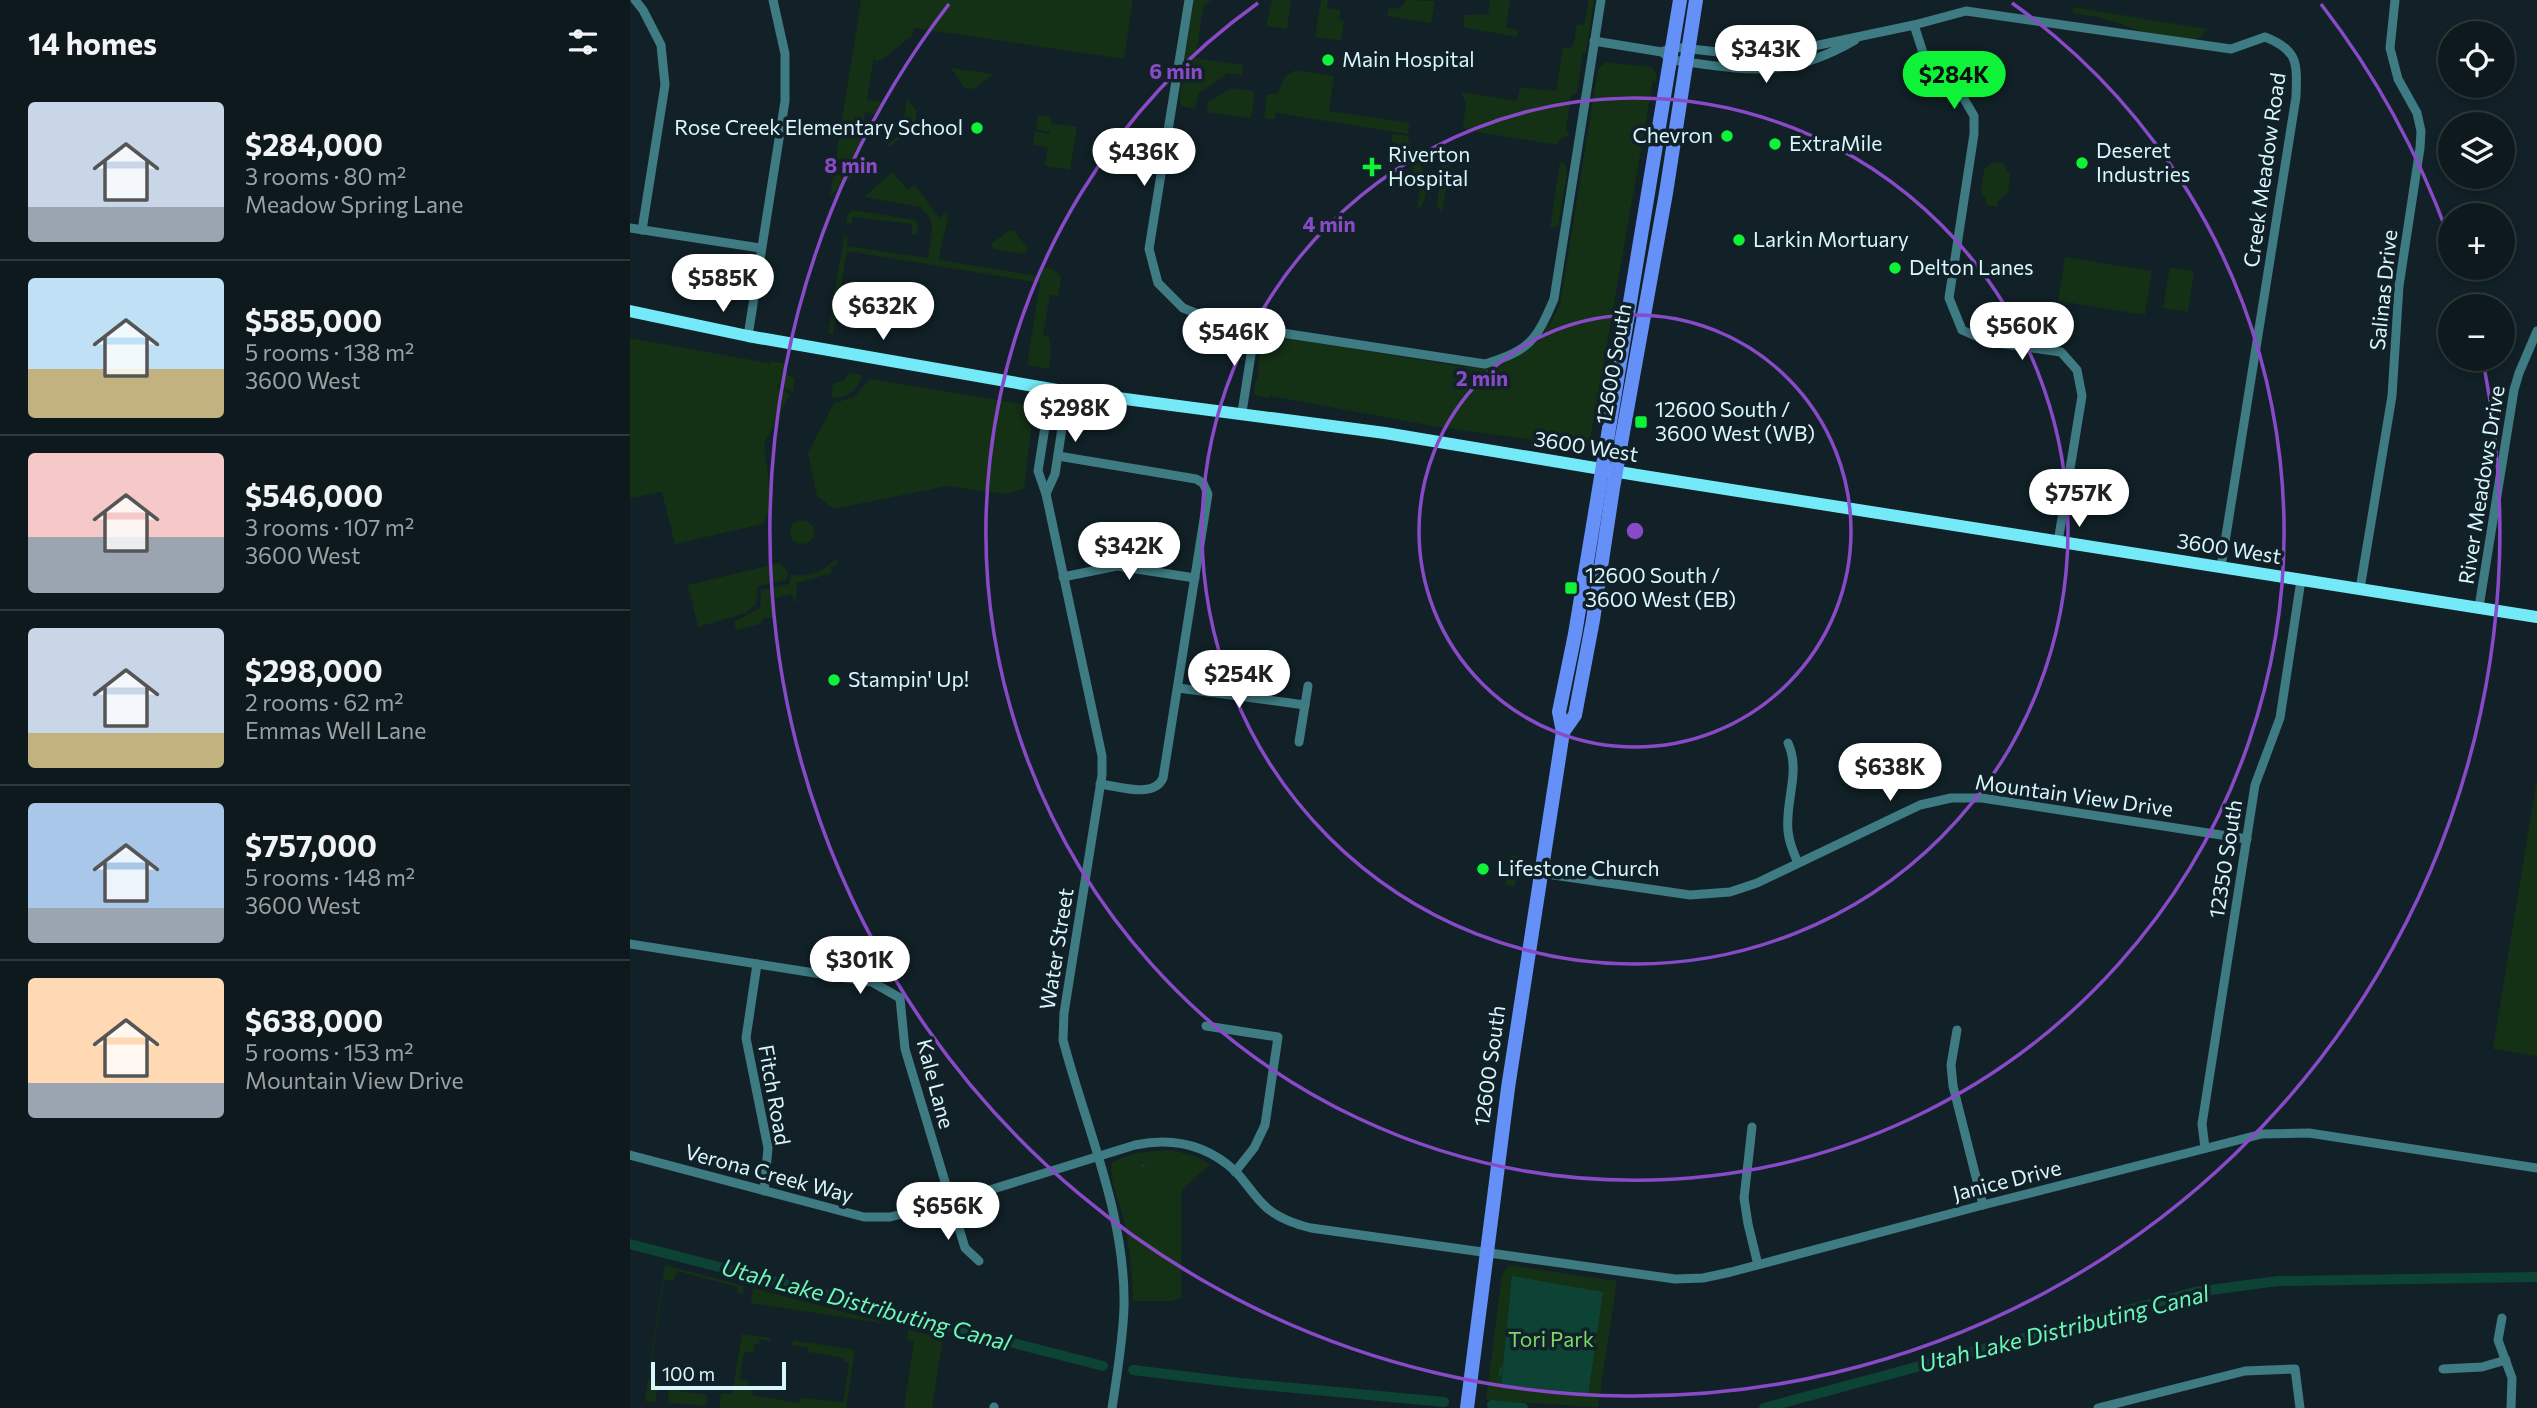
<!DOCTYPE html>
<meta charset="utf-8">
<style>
body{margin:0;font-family:Commissioner,sans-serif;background:#1b262a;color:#f1f3f6;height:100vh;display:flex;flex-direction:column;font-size:26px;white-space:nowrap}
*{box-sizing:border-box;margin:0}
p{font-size:23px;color:#9aa0a4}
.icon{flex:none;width:38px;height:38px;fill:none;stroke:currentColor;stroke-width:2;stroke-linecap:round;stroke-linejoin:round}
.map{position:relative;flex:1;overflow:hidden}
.panel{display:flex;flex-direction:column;background:#0d191d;width:630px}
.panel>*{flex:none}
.controls{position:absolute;left:1808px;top:21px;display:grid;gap:14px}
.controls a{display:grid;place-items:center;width:77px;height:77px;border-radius:50%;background:#0d191d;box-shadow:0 4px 10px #0003,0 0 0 2px #2d383b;font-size:35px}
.scale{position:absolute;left:21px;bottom:18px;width:135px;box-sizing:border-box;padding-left:7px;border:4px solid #d8f6fd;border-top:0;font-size:19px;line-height:24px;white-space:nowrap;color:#d8f6fd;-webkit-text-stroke:5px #112127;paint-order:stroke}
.price{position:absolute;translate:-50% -60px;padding:0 16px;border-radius:24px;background:#fff;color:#222;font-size:23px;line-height:46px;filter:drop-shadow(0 2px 4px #0008)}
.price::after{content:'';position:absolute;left:50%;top:42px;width:21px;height:16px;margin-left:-10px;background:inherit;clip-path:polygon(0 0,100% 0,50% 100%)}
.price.current{background:#0ef338;color:#111}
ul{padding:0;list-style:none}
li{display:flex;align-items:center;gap:21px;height:175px;padding:0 28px}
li+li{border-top:2px solid #2d383b}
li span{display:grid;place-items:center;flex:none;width:196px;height:140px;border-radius:7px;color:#555}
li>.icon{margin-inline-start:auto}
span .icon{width:84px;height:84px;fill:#fffc;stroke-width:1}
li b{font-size:30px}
h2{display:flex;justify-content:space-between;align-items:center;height:84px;padding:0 28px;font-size:30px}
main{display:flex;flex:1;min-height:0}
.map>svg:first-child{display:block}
</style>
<main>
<section class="panel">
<h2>14 homes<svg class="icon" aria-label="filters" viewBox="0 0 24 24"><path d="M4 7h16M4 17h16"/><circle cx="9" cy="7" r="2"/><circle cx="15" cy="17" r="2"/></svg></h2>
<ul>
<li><span style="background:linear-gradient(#c9d6e8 75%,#9aa5b1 0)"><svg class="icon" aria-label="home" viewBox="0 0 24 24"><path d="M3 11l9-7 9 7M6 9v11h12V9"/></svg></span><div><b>$284,000</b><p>3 rooms · 80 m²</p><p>Meadow Spring Lane</p></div></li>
<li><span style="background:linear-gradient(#bfe0f5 65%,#c2b280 0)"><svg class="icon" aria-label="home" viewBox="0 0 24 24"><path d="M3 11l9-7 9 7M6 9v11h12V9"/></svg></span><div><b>$585,000</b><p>5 rooms · 138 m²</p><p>3600 West</p></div></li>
<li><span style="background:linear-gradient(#f6c9c9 60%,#9aa5b1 0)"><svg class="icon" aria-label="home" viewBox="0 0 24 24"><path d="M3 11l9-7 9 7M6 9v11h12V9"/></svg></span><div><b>$546,000</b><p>3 rooms · 107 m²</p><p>3600 West</p></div></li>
<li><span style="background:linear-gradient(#c9d6e8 75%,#c2b280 0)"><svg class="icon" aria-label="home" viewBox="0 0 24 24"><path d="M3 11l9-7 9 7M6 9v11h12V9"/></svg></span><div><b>$298,000</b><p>2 rooms · 62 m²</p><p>Emmas Well Lane</p></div></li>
<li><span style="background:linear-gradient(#a9c7e8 75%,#9aa5b1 0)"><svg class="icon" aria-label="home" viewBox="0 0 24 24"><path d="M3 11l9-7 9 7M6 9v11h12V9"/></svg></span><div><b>$757,000</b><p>5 rooms · 148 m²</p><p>3600 West</p></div></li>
<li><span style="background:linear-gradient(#ffd9b3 75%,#9aa5b1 0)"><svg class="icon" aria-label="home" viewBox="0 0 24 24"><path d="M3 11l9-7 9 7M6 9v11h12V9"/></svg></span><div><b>$638,000</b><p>5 rooms · 153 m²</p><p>Mountain View Drive</p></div></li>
</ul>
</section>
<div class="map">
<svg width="1907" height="1408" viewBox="0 0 1907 1408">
<rect width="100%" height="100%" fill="#112127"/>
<g fill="#143015">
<polygon points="231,0 503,0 494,59 284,28 282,36 250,61 244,60 245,47 237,100 252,102 251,115 235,112 234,120 249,122 247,135 232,133 225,174 200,196"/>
<polygon points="564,0 581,0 574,6 572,13 566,58 613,65 612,75 595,73 596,75 569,93 565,109 551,106 549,100 555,67 588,72 553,66"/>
<polygon points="642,0 661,0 657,29 636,26"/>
<polygon points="691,0 698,0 697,8 711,10 709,20 714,21 711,41 685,37"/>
<polygon points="776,0 805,1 801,23 757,16 758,9 770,8"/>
<polygon points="860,0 880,0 876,27 888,30 887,37 833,27 834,15 858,14"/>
<polygon points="959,0 964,0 956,53 953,53 947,92 941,96 936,129 940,135 932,138 927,145 836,130 833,126 836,104 831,92 887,101 890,87 926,91 933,47 939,48 944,44 947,24 954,25"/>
<path d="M1443,7L1576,29L1572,37C1545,47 1502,27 1475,19C1464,16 1453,15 1442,13Z"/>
<path d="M976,62L1022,67L1027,76L1026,82L1023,81L959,446L950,449L940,445L808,427L641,396L640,394V398L627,396L624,393L626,379L630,380L628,378C629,364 628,343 641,335L834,367C886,366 909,351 930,304L968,69Z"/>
<polygon points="321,68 364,74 344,89 335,88"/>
<polygon points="666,70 704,76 699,111 780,123 778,134 646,113 644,120 634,118 637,95 648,93 655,76"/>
<polygon points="601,88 623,91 625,94 621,118 579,113 577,111 578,102"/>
<polygon points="277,99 287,111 284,127 259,147 257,145 271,134"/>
<polygon points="408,115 421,117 421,123 447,127 440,170 415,166 418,147 403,145 405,131 419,134 420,132 406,129"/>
<path d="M762,134L778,136C782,164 808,174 791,207L787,208L792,176L783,174C783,155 779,148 761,141Z"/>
<path d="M823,145L812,212L807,206C809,191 810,153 823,145Z"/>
<polygon points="930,161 936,165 937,174 928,226 920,229"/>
<polygon points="1363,162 1373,163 1377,172 1381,174 1378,193 1368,201 1367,207 1356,205 1356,198 1351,193 1354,169"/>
<path d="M262,172L278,190L285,185L314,224L310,217L318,211C318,227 311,242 309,260L409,276L411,267L423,269L431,277L428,296L420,295L413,335L419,337L421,353L419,369L397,365L410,283L217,251L203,334L198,333L214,236L218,237L217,246L298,258L302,229L300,218L290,207L234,197Z"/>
<polygon points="223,210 285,220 288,225 286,235 281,235 282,224 223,217 221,224 216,223 218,214"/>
<polygon points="380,230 384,231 398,248 395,254 363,249 361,244"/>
<polygon points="1435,257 1522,271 1515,315 1428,301"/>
<polygon points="1540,267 1564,271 1558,312 1533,308"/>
<polygon points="0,338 138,363 139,365 140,361 154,363 158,375 165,378 163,392 147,384 148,388 160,394 134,444 142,505 133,524 45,544 32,492 0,498"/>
<path d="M218,373L232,375C227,391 218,398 201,398L203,384L214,380Z"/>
<polygon points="240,379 404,406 394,489 375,494 317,486 204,509 187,496 178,453 204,403 224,397"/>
<circle cx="172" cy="532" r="12"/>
<path d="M205,559L208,565L201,567L202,573L167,583L166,602H164L162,594L142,599L144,617L132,619L131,624L106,630L104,622L130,608L131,590L159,584L161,575C178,577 194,572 205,559Z"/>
<polygon points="150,563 159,573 156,580 128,586 126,604 116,613 68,627 58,585"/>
<polygon points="1907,777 1907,1056 1863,1049"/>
<polygon points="879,855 889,856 885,887 875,885"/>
<path d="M541,1150L565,1156L580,1164L551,1191V1298L542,1301H503C502,1274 500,1248 494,1222C491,1203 478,1182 482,1163C500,1152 520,1151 541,1150Z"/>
<polygon points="35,1265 114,1286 113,1294 107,1293 108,1287 47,1271 43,1281 34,1280 19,1380 28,1382 25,1402 15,1401"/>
<polygon points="879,1265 987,1281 968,1407 856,1400 872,1274"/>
<polygon points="123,1288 264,1325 121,1303"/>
<polygon points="278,1330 313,1338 302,1408 274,1408 284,1342 278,1340"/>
<polygon points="112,1334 141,1338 140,1341 130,1339 129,1344 125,1344 123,1353 114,1352 110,1379 119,1381 118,1389 123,1390 122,1395 169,1403 170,1398 213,1402 219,1363 214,1362 214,1358 178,1352 178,1348 162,1345 163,1340 225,1350 216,1408 89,1408 91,1393 102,1394"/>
<polygon points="39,1389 77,1395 76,1406 38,1403"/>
</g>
<polygon fill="#0d4334" points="882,1276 973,1292 958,1395 871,1387"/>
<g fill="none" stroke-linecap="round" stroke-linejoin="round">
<g stroke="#0d4334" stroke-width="2.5">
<polyline points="512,1166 514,1165"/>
<polyline points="870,1375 871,1368"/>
</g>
<g stroke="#0d4334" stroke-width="10">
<polyline points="0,1244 473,1366"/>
<polyline points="503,1370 610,1383 814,1402"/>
<polyline points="862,1405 893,1408"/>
<polyline points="1134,1408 1565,1292 1648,1281 1907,1277"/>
</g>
<g stroke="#3e7b83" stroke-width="9">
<polyline points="5,0 13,10 31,45 35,85 12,230"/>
<path d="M559,0L519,249L528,283L553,308L593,324L855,364C900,350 906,341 924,299L971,0"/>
<polyline points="1284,25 1296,62 1327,87 1344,116 1344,134 1319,298 1332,330 1359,342 1431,352 1447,370 1452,396 1428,542"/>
<path d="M964,41L1032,52L1042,60C1118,70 1156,80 1225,40"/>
<path d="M1032,52L1044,47L1132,57L1284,25L1336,11L1601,49L1635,37C1669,50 1667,64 1666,97L1591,567"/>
<polyline points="0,228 130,248"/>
<polyline points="118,336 155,101 155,54 143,0"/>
<path d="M427,390L418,408L408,471L416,494L472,756V775L434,1013L433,1040C456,1128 496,1215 494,1307C493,1340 487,1375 482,1408"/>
<polyline points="612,412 625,329"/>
<path d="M428,456L566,479L573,483L578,494L533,778C524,799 488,786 470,784"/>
<polyline points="416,494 425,474 434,415 427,390"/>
<polyline points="433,577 487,566 565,578"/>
<polyline points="1730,589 1762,396 1769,286 1790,148 1791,131 1787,113 1768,79 1760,48 1765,0"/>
<polyline points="1849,607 1884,390 1889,373 1907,331"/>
<polyline points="548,688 675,705"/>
<polyline points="669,742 678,686"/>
<path d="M1158,743C1171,772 1155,800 1158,831C1159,842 1163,852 1168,863"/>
<polyline points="910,873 1060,895 1100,892 1127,883 1290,805 1321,798 1352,798 1617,839"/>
<polyline points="0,944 242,982 270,998 275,1049 335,1248 349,1261"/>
<polyline points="127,964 116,1038 138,1148 134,1191"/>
<polyline points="576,1026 648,1037 635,1125 624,1148 605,1172"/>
<polyline points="1327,1030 1321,1065 1323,1086 1353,1205"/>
<polyline points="1122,1127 1114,1198 1118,1224 1128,1265"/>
<polyline points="1575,1148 1572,1124 1625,785 1650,718 1671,580"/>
<path d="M0,1155L234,1217H260L321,1202L505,1145C543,1137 576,1144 605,1171C617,1183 624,1197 637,1208C650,1219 665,1224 681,1228L1045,1279L1073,1278L1101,1272L1353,1205L1632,1134L1679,1133L1907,1168"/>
<polyline points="1872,1318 1868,1340 1882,1378 1881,1408"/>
<polyline points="1813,1369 1852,1367 1876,1360"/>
<polyline points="364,1408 364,1407"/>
<polyline points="1468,1408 1615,1371 1665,1369 1670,1408"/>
</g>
<polyline stroke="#74eaf8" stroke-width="12" points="0,311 118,336 427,390 755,433 1007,475 1907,617"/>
<g stroke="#6590f7" stroke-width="14">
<polyline points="933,732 945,715 963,620 983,488 1036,193 1066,0"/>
<polyline points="837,1408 878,1088 933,732 929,712 945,634 1050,0"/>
</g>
</g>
<g fill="none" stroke="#894ac8" stroke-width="3.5">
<circle cx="1005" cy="531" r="216"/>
<circle cx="1005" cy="531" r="433"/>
<path d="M1382 3A649 649 0 1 1 628 3"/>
<path d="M1691 4A865 865 0 0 1 1818 235M1854 366A865 865 0 1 1 319 4"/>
</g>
<g fill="#0ef338" stroke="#112127" stroke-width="2.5">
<circle cx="698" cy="60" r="7"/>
<circle cx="347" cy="128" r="7"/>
<circle cx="1097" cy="136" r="7"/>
<circle cx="1145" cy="144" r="7"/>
<circle cx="1452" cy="163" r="7"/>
<path d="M738.5 156.5h7v7h7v7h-7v7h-7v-7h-7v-7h7z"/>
<circle cx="1109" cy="240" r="7"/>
<circle cx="1265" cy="268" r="7"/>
<rect x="1004" y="415" width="14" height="14" rx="3.5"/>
<rect x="934" y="581" width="14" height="14" rx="3.5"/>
<circle cx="204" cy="680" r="7"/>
<circle cx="853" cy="869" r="7"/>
</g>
<g text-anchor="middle" stroke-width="7" stroke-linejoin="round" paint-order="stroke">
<g font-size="21" fill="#d8f6fd" stroke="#112127" text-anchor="start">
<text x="712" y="67">Main Hospital</text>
<text x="333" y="135" text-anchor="end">Rose Creek Elementary School</text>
<text x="1083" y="143" text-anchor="end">Chevron</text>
<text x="1159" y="151">ExtraMile</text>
<text x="1466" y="158">Deseret<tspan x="1466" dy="24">Industries</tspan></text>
<text x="758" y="162">Riverton<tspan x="758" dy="24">Hospital</tspan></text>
<text x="1123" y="247">Larkin Mortuary</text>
<text x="1279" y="275">Delton Lanes</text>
<text x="1025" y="417">12600 South /<tspan x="1025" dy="24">3600 West (WB)</tspan></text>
<text x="955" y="583">12600 South /<tspan x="955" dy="24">3600 West (EB)</tspan></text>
<text x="218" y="687">Stampin' Up!</text>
<text x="867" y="876">Lifestone Church</text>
</g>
<g font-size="21" fill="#d8f6fd" stroke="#112127">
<text transform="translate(1635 170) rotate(-82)" y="7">Creek Meadow Road</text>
<text transform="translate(1754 290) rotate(-84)" y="7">Salinas Drive</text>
<text transform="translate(984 364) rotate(-80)" y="7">12600 South</text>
<text transform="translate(956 447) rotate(9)" y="7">3600 West</text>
<text transform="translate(1852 485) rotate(-81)" y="7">River Meadows Drive</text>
<text transform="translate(1599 549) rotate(9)" y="7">3600 West</text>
<text transform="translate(1444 796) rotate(8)" y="7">Mountain View Drive</text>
<text transform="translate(1596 859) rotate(-81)" y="7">12350 South</text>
<text transform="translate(427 949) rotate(-81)" y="7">Water Street</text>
<text transform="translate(860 1066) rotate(-82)" y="7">12600 South</text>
<text transform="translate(305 1084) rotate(75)" y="7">Kale Lane</text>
<text transform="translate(144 1095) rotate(80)" y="7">Fitch Road</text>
<text transform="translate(139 1174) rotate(15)" y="7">Verona Creek Way</text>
<text transform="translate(1377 1181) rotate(-14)" y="7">Janice Drive</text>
</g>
<g font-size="21" fill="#7bda67" stroke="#112127">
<text x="921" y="1347">Tori Park</text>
</g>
<g font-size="23" font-style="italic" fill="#6cf8b8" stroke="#112127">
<text transform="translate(236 1305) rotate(15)" y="8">Utah Lake Distributing Canal</text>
<text transform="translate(1434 1329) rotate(-14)" y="8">Utah Lake Distributing Canal</text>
</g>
</g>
<circle cx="1005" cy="531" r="10" fill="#894ac8" stroke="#112127" stroke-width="3.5"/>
<g font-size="21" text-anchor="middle" font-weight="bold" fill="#894ac8" stroke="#112127" stroke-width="7" stroke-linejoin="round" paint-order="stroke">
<text x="546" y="79">6 min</text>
<text x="221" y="173">8 min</text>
<text x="699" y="232">4 min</text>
<text x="852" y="386">2 min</text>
</g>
</svg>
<div class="controls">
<a><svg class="icon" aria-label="locate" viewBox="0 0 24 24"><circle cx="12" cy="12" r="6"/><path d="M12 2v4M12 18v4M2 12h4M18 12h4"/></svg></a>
<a><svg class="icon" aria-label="layers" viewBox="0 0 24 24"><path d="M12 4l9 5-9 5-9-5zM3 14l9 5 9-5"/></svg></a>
<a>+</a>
<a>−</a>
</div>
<div class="scale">100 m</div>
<b class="price" style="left:1136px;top:85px">$343K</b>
<b class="price current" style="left:1324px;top:111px">$284K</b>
<b class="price" style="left:514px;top:188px">$436K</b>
<b class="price" style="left:93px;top:314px">$585K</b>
<b class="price" style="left:253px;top:342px">$632K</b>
<b class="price" style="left:1392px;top:362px">$560K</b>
<b class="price" style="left:604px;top:368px">$546K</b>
<b class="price" style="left:445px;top:444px">$298K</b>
<b class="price" style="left:1449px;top:529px">$757K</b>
<b class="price" style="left:499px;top:582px">$342K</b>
<b class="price" style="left:609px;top:710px">$254K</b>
<b class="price" style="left:1260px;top:803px">$638K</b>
<b class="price" style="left:230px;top:996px">$301K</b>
<b class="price" style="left:318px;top:1242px">$656K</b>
</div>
</main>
